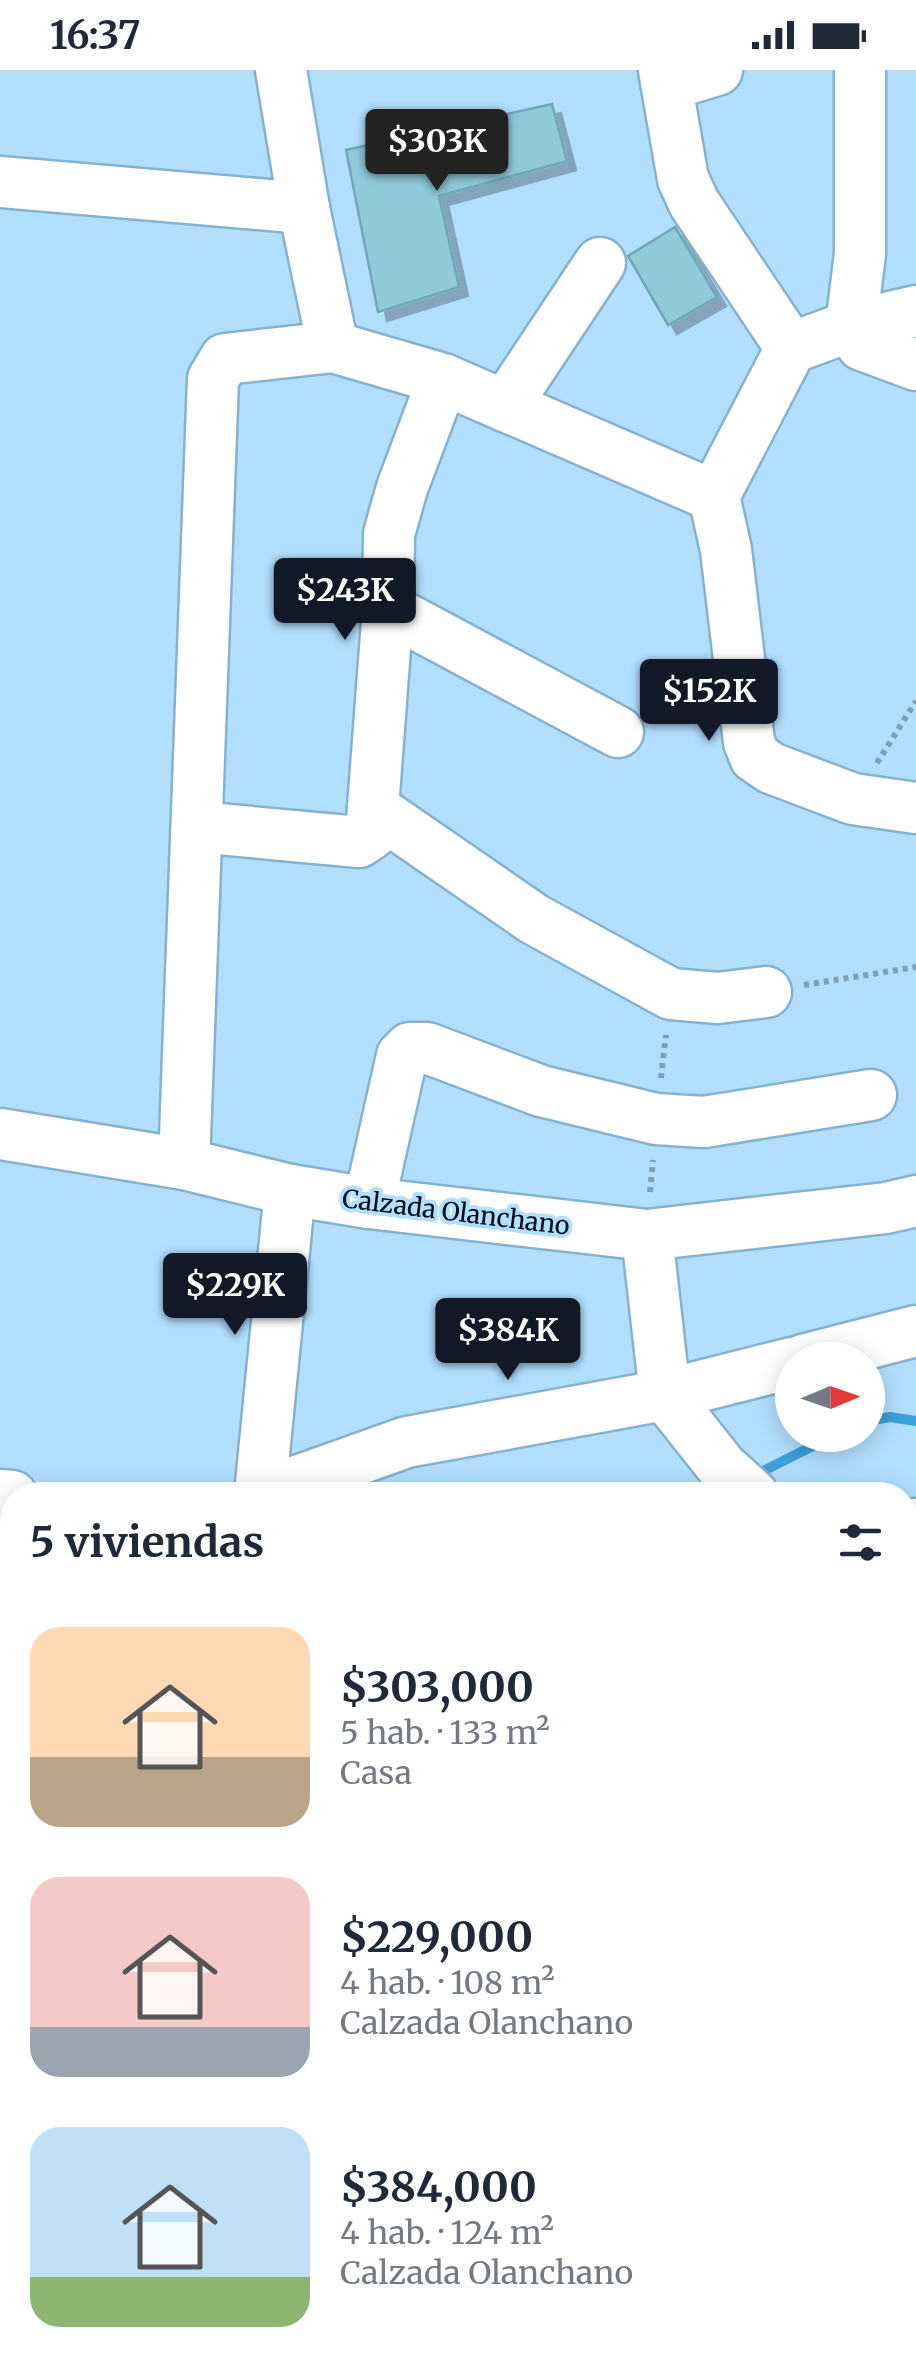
<!DOCTYPE html>
<html lang="es">
<meta charset="utf-8">
<style>
body{margin:0;font-family:Merriweather,serif;background:#f6f6f7;color:#1f2937;height:100vh;display:flex;flex-direction:column;font-size:38px;white-space:nowrap}
*{box-sizing:border-box;margin:0}
p{font-size:32px;color:#747a83}
.icon{flex:none;width:55px;height:55px;fill:none;stroke:currentColor;stroke-width:2;stroke-linecap:round;stroke-linejoin:round}
.map{position:relative;flex:1;overflow:hidden}
.drawer{position:absolute;left:0px;top:1412px;width:918px;height:892px;display:flex;flex-direction:column;background:#fff;border-radius:40px 40px 0 0;box-shadow:0 5px 25px #0003}
.drawer>*{flex:none}
.needle{width:65px;rotate:88deg}
.tools{position:absolute;left:775px;top:1272px;display:grid;gap:20px}
.tools a{display:grid;place-items:center;width:110px;height:110px;border-radius:50%;background:#fff;box-shadow:0 5px 25px #0003;font-size:50px}
.price{position:absolute;translate:-50% -85px;padding:0 22px;border-radius:10px;background:#111827;color:#fff;font-size:32px;line-height:65px;filter:drop-shadow(0 2px 5px #0008)}
.price::after{content:'';position:absolute;left:50%;top:60px;width:30px;height:22px;margin-left:-15px;background:inherit;clip-path:polygon(0 0,100% 0,50% 100%)}
.price.active{background:#222;color:#fff}
ul{padding:0;list-style:none}
li{display:flex;align-items:center;gap:30px;height:250px;padding:0 30px}
li span{display:grid;place-items:center;flex:none;width:280px;height:200px;border-radius:30px;color:#555}
li>.icon{margin-inline-start:auto}
span .icon{width:120px;height:120px;fill:#fffc;stroke-width:1}
li b{font-size:42px}
h2{display:flex;justify-content:space-between;align-items:center;height:120px;padding:0 30px;font-size:42px}
.status{display:flex;justify-content:space-between;align-items:center;height:70px;padding:0 50px;background:#fff;direction:ltr}
.status svg{height:28px;fill:currentColor}
.map>svg:first-child{display:block}
</style>
<div class="status"><b>16:37</b><svg viewBox="0 0 49 12"><path d="M0 12V9h3v3zM5 12V6h3v6zM10 12V3h3v9zM15 12V0h3v12zM26 1h20v11H26zM47 4h2v5h-2z"/></svg></div>
<div class="map">
<svg width="916" height="2304" viewBox="0 0 916 2304">
<defs>
<filter id="shadow"><feDropShadow dx="9" dy="9" stdDeviation="0" flood-color="#0004"/></filter>
</defs>
<rect width="100%" height="100%" fill="#b2dffe"/>
<g fill="none" stroke-linecap="round" stroke-linejoin="round">
<g stroke="#3ca0da" stroke-width="10">
<polyline points="868,1351 890,1347 916,1351"/>
<polyline points="755,1405 835,1365"/>
<polyline points="0,1781 12,1781"/>
</g>
</g>
<g fill="#8fc9da" stroke="#6fa7b8" stroke-width="2.5" filter="url(#shadow)">
<polygon points="552,34 567,91 439,126 459,217 378,242 346,80"/>
<polygon points="675,157 717,227 668,255 628,186"/>
</g>
<g fill="none" stroke-linecap="round" stroke-linejoin="round">
<g stroke="#86b2d0" stroke-width="55">
<g id="minor">
<polyline points="281,0 304,138 333,277"/>
<polyline points="664,0 683,109 694,133 791,278"/>
<polyline points="860,0 860,184 851,256 862,275 916,295"/>
<polyline points="667,15 717,0"/>
<polyline points="0,112 304,138"/>
<polyline points="916,241 851,256 791,278 714,426 726,480 749,672 755,687 771,698 853,729 916,738"/>
<polyline points="505,336 600,193"/>
<polyline points="388,539 618,662"/>
<polyline points="373,738 534,849 671,924 718,928 766,922"/>
<polyline points="197,757 359,772 371,764 388,539 389,464 402,418 443,309"/>
<polyline points="0,1064 184,1094 290,1120 369,1133 647,1165 886,1138 916,1131"/>
<polyline points="184,1094 213,309 225,289 333,277 443,309 714,426"/>
<polyline points="369,1133 402,986 410,978 427,978 541,1021 656,1049 704,1052 871,1025"/>
<polyline points="647,1165 665,1325 722,1397 753,1425"/>
<polyline points="803,1290 916,1261"/>
<polyline points="260,1424 290,1120"/>
<polyline points="0,1425 12,1426"/>
<polyline points="258,1425 407,1372 665,1325 792,1293"/>
<polyline points="905,1463 916,1454"/>
<polyline points="905,1527 916,1533"/>
<polyline points="0,1655 12,1656"/>
<polyline points="905,1774 916,1779"/>
<polyline points="0,1951 12,1945"/>
<polyline points="905,1977 916,1971"/>
<polyline points="905,2214 916,2209"/>
<polyline points="129,2292 142,2304"/>
</g>
</g>
<g stroke="#7ca0b8" stroke-width="6" stroke-dasharray="5 5" stroke-linecap="butt">
<polyline points="877,693 916,631"/>
<polyline points="804,915 916,897"/>
<polyline points="661,1008 666,965"/>
<polyline points="650,1122 653,1090"/>
</g>
<use href="#minor" stroke="#fff" stroke-width="50"/>
</g>
<g text-anchor="middle" stroke-width="8" stroke-linejoin="round" paint-order="stroke">
<g font-size="25" fill="#000d17" stroke="#b2dffe">
<text transform="translate(456 1142) rotate(7)" y="9">Calzada Olanchano</text>
</g>
</g>
</svg>
<div class="tools">
<a><svg class="needle" viewBox="-14 -14 28 28"><path d="M0-13l5 13h-10z" fill="#e53935"/><path d="M0 13l5-13h-10z" fill="#747a83"/></svg></a>
</div>
<b class="price active" style="left:437px;top:124px">$303K</b>
<b class="price" style="left:345px;top:573px">$243K</b>
<b class="price" style="left:709px;top:674px">$152K</b>
<b class="price" style="left:235px;top:1268px">$229K</b>
<b class="price" style="left:508px;top:1313px">$384K</b>
<section class="drawer">
<h2>5 viviendas<svg class="icon" aria-label="filters" viewBox="0 0 24 24"><path d="M4 7h16M4 17h16"/><circle cx="9" cy="7" r="2"/><circle cx="15" cy="17" r="2"/></svg></h2>
<ul>
<li><span style="background:linear-gradient(#ffd9b3 65%,#b9a48a 0)"><svg class="icon" aria-label="home" viewBox="0 0 24 24"><path d="M3 11l9-7 9 7M6 9v11h12V9"/></svg></span><div><b>$303,000</b><p>5 hab. · 133 m²</p><p>Casa</p></div></li>
<li><span style="background:linear-gradient(#f6c9c9 75%,#9aa5b1 0)"><svg class="icon" aria-label="home" viewBox="0 0 24 24"><path d="M3 11l9-7 9 7M6 9v11h12V9"/></svg></span><div><b>$229,000</b><p>4 hab. · 108 m²</p><p>Calzada Olanchano</p></div></li>
<li><span style="background:linear-gradient(#bfe0f5 75%,#8fb573 0)"><svg class="icon" aria-label="home" viewBox="0 0 24 24"><path d="M3 11l9-7 9 7M6 9v11h12V9"/></svg></span><div><b>$384,000</b><p>4 hab. · 124 m²</p><p>Calzada Olanchano</p></div></li>
</ul>
</section>
</div>
